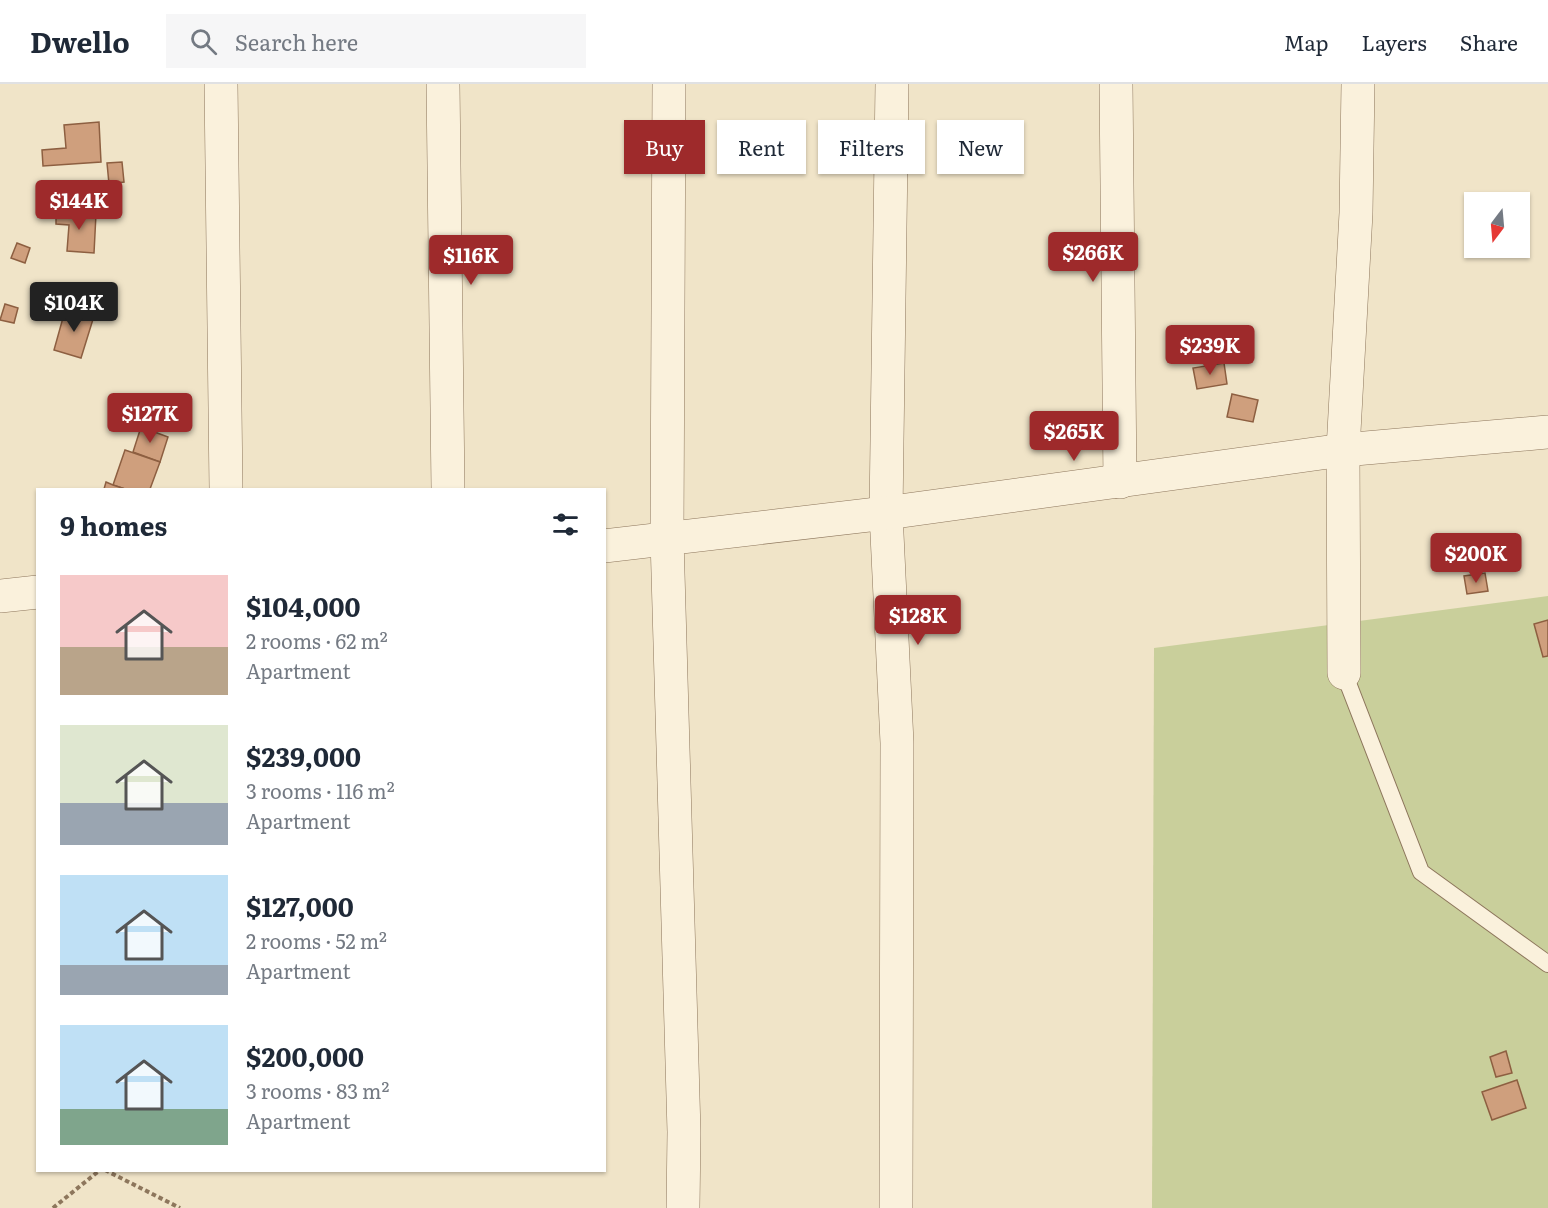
<!DOCTYPE html>
<meta charset="utf-8">
<style>
body{margin:0;font-family:Literata,serif;background:#f6f6f7;color:#1f2937;height:100vh;display:flex;flex-direction:column;font-size:22px;white-space:nowrap}
*{box-sizing:border-box;margin:0}
p{font-size:20px;color:#747a83}
.icon{flex:none;width:33px;height:33px;fill:none;stroke:currentColor;stroke-width:2;stroke-linecap:round;stroke-linejoin:round}
.map{position:relative;flex:1;overflow:hidden}
.side{position:absolute;left:36px;top:404px;width:570px;height:684px;display:flex;flex-direction:column;background:#fff;border-radius:0px;box-shadow:0 2px 4px #0004}
.side>*{flex:none}
.banner{position:absolute;left:624px;top:36px;width:570px;height:54px;display:flex;gap:12px}
.needle{width:39px;rotate:196deg}
.tools{position:absolute;left:1464px;top:108px;display:grid;gap:12px}
.tools a{display:grid;place-items:center;width:66px;height:66px;border-radius:0px;background:#fff;box-shadow:0 2px 4px #0004;font-size:30px}
.price{position:absolute;translate:-50% -51px;padding:0 14px;border-radius:6px;background:#9e2a2b;color:#fff;font-size:20px;line-height:39px;filter:drop-shadow(0 2px 3px #0008)}
.price::after{content:'';position:absolute;left:50%;top:36px;width:18px;height:14px;margin-left:-9px;background:inherit;clip-path:polygon(0 0,100% 0,50% 100%)}
.price.on{background:#222;color:#fff}
ul{padding:0;list-style:none}
li{display:flex;align-items:center;gap:18px;height:150px;padding:0 24px}
li span{display:grid;place-items:center;flex:none;width:168px;height:120px;border-radius:0px;color:#555}
li>.icon{margin-inline-start:auto}
span .icon{width:72px;height:72px;fill:#fffc;stroke-width:1}
li b{font-size:26px}
h2{display:flex;justify-content:space-between;align-items:center;height:72px;padding:0 24px;font-size:26px}
.tag{padding:0 21px;border-radius:0px;background:#fff;box-shadow:0 2px 4px #0004;font-size:21px;line-height:54px}
.tag.on{background:#9e2a2b;color:#fff}
header{display:flex;align-items:center;gap:36px;box-sizing:border-box;height:84px;padding:0 30px;background:#fff;border-bottom:2px solid #e0e1e3}
header strong{font-size:28px}
nav{display:flex;gap:33px;margin-inline-start:auto;font-size:21px}
.search{width:420px;height:54px;background:#f6f6f7;display:flex;align-items:center;gap:15px;box-sizing:border-box;padding:0 21px;border-radius:0px;color:#747a83;font-size:22px}
.map>svg:first-child{display:block}
</style>
<header>
<strong>Dwello</strong>
<div class="search"><svg class="icon" aria-label="search" viewBox="0 0 24 24"><circle cx="10" cy="10" r="6"/><path d="M15 15l6 6"/></svg>Search here</div>
<nav><a>Map</a><a>Layers</a><a>Share</a></nav>
</header>
<div class="map">
<svg width="1548" height="1124" viewBox="0 0 1548 1124">
<rect width="100%" height="100%" fill="#f0e4c8"/>
<polygon fill="#c9cf9b" points="1548,512 1548,1124 1152,1124 1154,564"/>
<g fill="#cf9f7d" stroke="#8d5f41" stroke-width="1.5">
<polygon points="99,38 101,78 43,82 42,66 66,64 64,41"/>
<polygon points="122,78 124,98 109,100 107,79"/>
<polygon points="56,128 96,130 94,169 67,167 69,141 56,140"/>
<polygon points="17,159 30,164 25,179 11,174"/>
<polygon points="5,220 18,224 14,239 0,236"/>
<polygon points="66,223 94,232 81,274 54,266"/>
<polygon points="1224,279 1227,300 1197,305 1193,284"/>
<polygon points="1232,310 1258,316 1253,338 1227,333"/>
<polygon points="141,343 168,353 160,378 133,368"/>
<polygon points="125,366 160,378 150,405 125,405 113,401"/>
<polygon points="106,398 113,401 125,405 104,405"/>
<polygon points="1485,489 1488,507 1467,510 1464,492"/>
<polygon points="1548,536 1548,572 1543,573 1534,540"/>
<polygon points="1506,967 1512,989 1496,993 1490,973"/>
<polygon points="1517,996 1526,1024 1492,1036 1482,1008"/>
</g>
<g fill="none" stroke-linecap="round" stroke-linejoin="round">
<g stroke="#8d765c" stroke-width="18">
<polyline id="lane" points="1344,589 1421,788 1548,880"/>
</g>
<g stroke="#8d765c" stroke-width="34">
<g id="street">
<polyline points="221,0 226,405"/>
<polyline points="443,0 448,405"/>
<polyline points="669,0 667,454 684,1048 683,1124"/>
<polyline points="892,0 886,429 897,659 896,1124"/>
<polyline points="1116,0 1120,398"/>
<polyline points="604,462 886,429 1343,366 1548,348"/>
<polyline points="0,512 38,508"/>
<polyline points="1344,589 1343,366 1356,129 1358,0"/>
</g>
</g>
<g stroke="#8d765c" stroke-width="4" stroke-dasharray="4.5 3" stroke-linecap="butt">
<polyline points="105,1086 180,1124"/>
<polyline points="53,1124 100,1086"/>
</g>
<use href="#lane" stroke="#faf1dc" stroke-width="16"/>
<use href="#street" stroke="#faf1dc" stroke-width="33"/>
</g>
</svg>
<div class="tools">
<a><svg class="needle" viewBox="-14 -14 28 28"><path d="M0-13l5 13h-10z" fill="#e53935"/><path d="M0 13l5-13h-10z" fill="#747a83"/></svg></a>
</div>
<b class="price" style="left:79px;top:147px">$144K</b>
<b class="price" style="left:1093px;top:199px">$266K</b>
<b class="price" style="left:471px;top:202px">$116K</b>
<b class="price on" style="left:74px;top:249px">$104K</b>
<b class="price" style="left:1210px;top:292px">$239K</b>
<b class="price" style="left:150px;top:360px">$127K</b>
<b class="price" style="left:1074px;top:378px">$265K</b>
<b class="price" style="left:1476px;top:500px">$200K</b>
<b class="price" style="left:918px;top:562px">$128K</b>
<div class="banner">
<a class="tag on">Buy</a>
<a class="tag">Rent</a>
<a class="tag">Filters</a>
<a class="tag">New</a>
</div>
<section class="side">
<h2>9 homes<svg class="icon" aria-label="filters" viewBox="0 0 24 24"><path d="M4 7h16M4 17h16"/><circle cx="9" cy="7" r="2"/><circle cx="15" cy="17" r="2"/></svg></h2>
<ul>
<li><span style="background:linear-gradient(#f6c9c9 60%,#b9a48a 0)"><svg class="icon" aria-label="home" viewBox="0 0 24 24"><path d="M3 11l9-7 9 7M6 9v11h12V9"/></svg></span><div><b>$104,000</b><p>2 rooms · 62 m²</p><p>Apartment</p></div></li>
<li><span style="background:linear-gradient(#dfe7d0 65%,#9aa5b1 0)"><svg class="icon" aria-label="home" viewBox="0 0 24 24"><path d="M3 11l9-7 9 7M6 9v11h12V9"/></svg></span><div><b>$239,000</b><p>3 rooms · 116 m²</p><p>Apartment</p></div></li>
<li><span style="background:linear-gradient(#bfe0f5 75%,#9aa5b1 0)"><svg class="icon" aria-label="home" viewBox="0 0 24 24"><path d="M3 11l9-7 9 7M6 9v11h12V9"/></svg></span><div><b>$127,000</b><p>2 rooms · 52 m²</p><p>Apartment</p></div></li>
<li><span style="background:linear-gradient(#bfe0f5 70%,#7fa58c 0)"><svg class="icon" aria-label="home" viewBox="0 0 24 24"><path d="M3 11l9-7 9 7M6 9v11h12V9"/></svg></span><div><b>$200,000</b><p>3 rooms · 83 m²</p><p>Apartment</p></div></li>
</ul>
</section>
</div>
